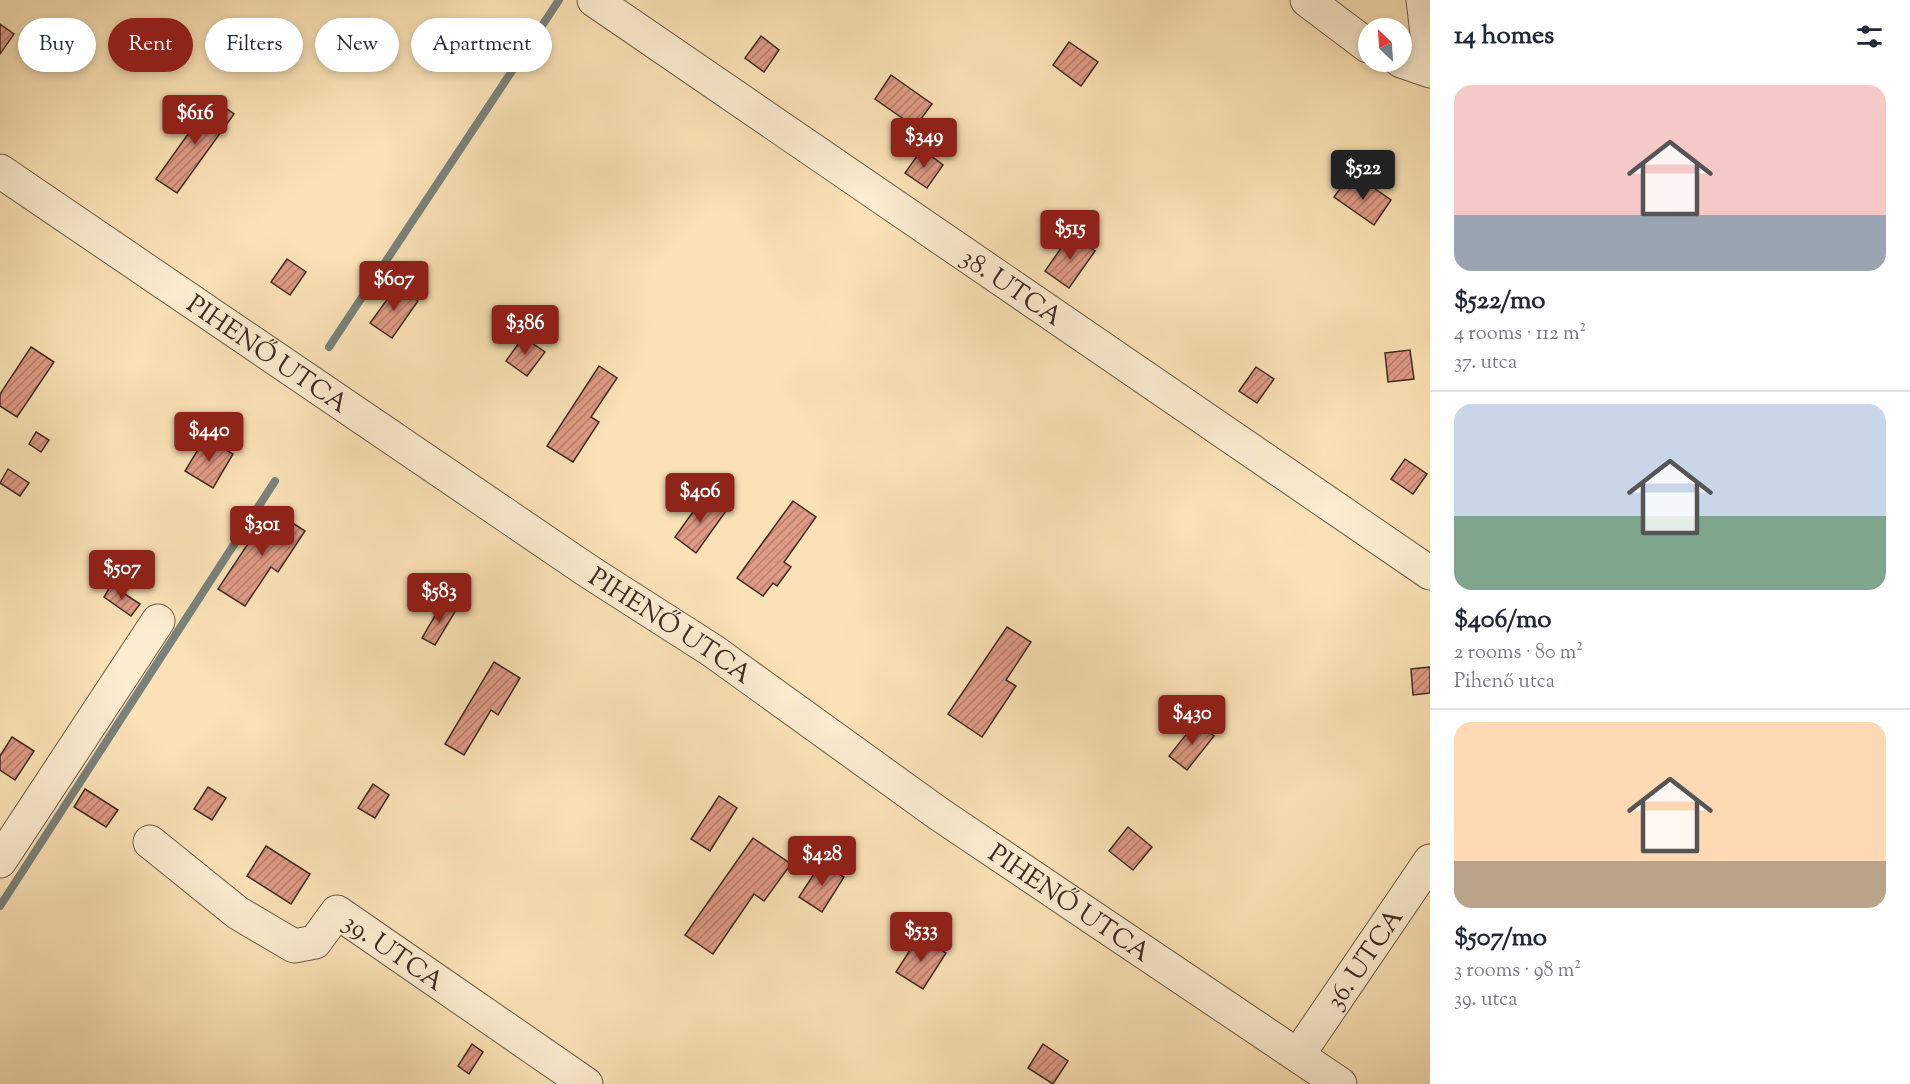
<!DOCTYPE html>
<meta charset="utf-8">
<style>
body{margin:0;font-family:"Sorts Mill Goudy",serif;background:#f2f2f3;color:#1f2937;height:100vh;display:flex;flex-direction:column;font-size:22px;white-space:nowrap}
*{box-sizing:border-box;margin:0}
p{font-size:20px;color:#747a83}
.icon{flex:none;width:33px;height:33px;fill:none;stroke:currentColor;stroke-width:2;stroke-linecap:round;stroke-linejoin:round}
.map{position:relative;flex:1;overflow:hidden}
.sheet{display:flex;flex-direction:column;background:#fff;width:480px}
.sheet>*{flex:none}
.hud{position:absolute;left:18px;top:18px;width:570px;height:54px;display:flex;gap:12px}
.needle{width:39px;rotate:335deg}
.buttons{position:absolute;left:1358px;top:18px;display:grid;gap:12px}
.buttons a{display:grid;place-items:center;width:54px;height:54px;border-radius:50%;background:#fff;box-shadow:0 3px 9px #0003;font-size:30px}
.price{position:absolute;translate:-50% -51px;padding:0 14px;border-radius:6px;background:#8f2418;color:#fff;font-size:20px;line-height:39px;filter:drop-shadow(0 2px 3px #0008)}
.price::after{content:'';position:absolute;left:50%;top:36px;width:18px;height:14px;margin-left:-9px;background:inherit;clip-path:polygon(0 0,100% 0,50% 100%)}
.price.on{background:#222;color:#fff}
ul{padding:0;list-style:none}
li{display:grid;align-content:center;gap:12px;height:318px;padding:0 24px}
li+li{border-top:2px solid #e0e1e3}
li span{display:grid;place-items:center;height:186px;border-radius:18px;color:#555}
li>.icon{margin-inline-start:auto}
span .icon{width:108px;height:108px;fill:#fffc;stroke-width:1}
li b{font-size:26px}
h2{display:flex;justify-content:space-between;align-items:center;height:72px;padding:0 24px;font-size:26px}
.tag{padding:0 21px;border-radius:27px;background:#fff;box-shadow:0 3px 9px #0003;font-size:21px;line-height:54px}
.tag.on{background:#8f2418;color:#fff}
main{display:flex;flex:1;min-height:0}
.map>svg:first-child{display:block}
</style>
<main>
<div class="map">
<svg width="1430" height="1084" viewBox="0 0 1430 1084">
<defs>
<pattern id="building-hatch" width="6" height="6" patternUnits="userSpaceOnUse" patternTransform="scale(1.5)"><rect width="6" height="6" fill="#df9a85"/><path d="M-1 1l2-2M0 6l6-6M5 7l2-2" fill="none" stroke="#b67e6d"/></pattern>
</defs>
<rect width="100%" height="100%" fill="#fae2b6"/>
<filter id="stains"><feTurbulence type="fractalNoise" baseFrequency=".00333" numOctaves="4"/><feColorMatrix values="0 0 0 0 .2 0 0 0 0 .09 0 0 0 0 .02 0 0 0 .5 -.17"/></filter>
<radialGradient id="worn" r=".72"><stop offset=".6" stop-color="#630" stop-opacity="0"/><stop offset="1" stop-color="#630" stop-opacity=".3"/></radialGradient>
<g fill="none" stroke-linecap="round" stroke-linejoin="round">
<g stroke="#79827c" stroke-width="8">
<polyline points="329,347 559,0"/>
<polyline points="0,906 275,481"/>
</g>
</g>
<g fill="url(#building-hatch)" stroke="#3e2c24" stroke-width="1.5">
<polygon points="0,24 14,34 0,54"/>
<polygon points="761,36 779,50 764,72 745,58"/>
<polygon points="1069,42 1098,62 1081,86 1053,65"/>
<polygon points="891,75 932,104 915,127 875,99"/>
<polygon points="213,99 234,114 177,193 156,179"/>
<polygon points="922,149 943,165 927,188 905,173"/>
<polygon points="1347,179 1366,193 1371,186 1391,200 1374,225 1334,197"/>
<polygon points="1071,234 1095,251 1069,288 1045,271"/>
<polygon points="287,259 306,272 290,295 271,282"/>
<polygon points="397,286 418,301 392,338 370,323"/>
<polygon points="523,337 545,352 527,376 506,361"/>
<polygon points="31,347 54,362 17,417 0,406 0,394"/>
<polygon points="1410,350 1414,379 1388,382 1385,353"/>
<polygon points="599,366 617,378 591,417 599,422 573,462 547,446"/>
<polygon points="1256,367 1274,379 1257,403 1239,391"/>
<polygon points="36,432 49,440 41,452 29,444"/>
<polygon points="205,438 233,454 213,488 185,471"/>
<polygon points="1405,459 1427,474 1413,494 1391,479"/>
<polygon points="8,469 29,483 20,496 0,483"/>
<polygon points="705,495 726,511 696,553 675,537"/>
<polygon points="793,501 816,517 784,562 791,567 777,586 773,583 763,596 737,578"/>
<polygon points="271,509 305,531 278,572 271,567 245,606 218,589"/>
<polygon points="111,585 140,604 131,616 104,597"/>
<polygon points="443,602 456,610 435,645 422,638"/>
<polygon points="1007,627 1031,642 1006,680 1016,686 982,737 948,714"/>
<polygon points="494,662 520,678 498,715 491,710 464,755 445,744"/>
<polygon points="1430,667 1430,693 1413,695 1411,669"/>
<polygon points="1196,722 1214,736 1187,770 1169,756"/>
<polygon points="12,737 34,751 15,780 0,770 0,756"/>
<polygon points="373,784 389,795 375,818 358,808"/>
<polygon points="208,787 226,798 212,820 194,809"/>
<polygon points="85,789 118,810 106,827 74,807"/>
<polygon points="719,796 737,808 710,851 691,839"/>
<polygon points="1128,827 1152,847 1133,870 1109,851"/>
<polygon points="753,838 791,864 764,901 754,894 713,954 685,935"/>
<polygon points="266,846 310,874 291,904 247,876"/>
<polygon points="821,863 844,877 822,912 799,897"/>
<polygon points="919,936 946,953 923,989 896,972"/>
<polygon points="472,1044 483,1052 469,1074 458,1066"/>
<polygon points="1043,1044 1068,1061 1053,1084 1028,1068"/>
</g>
<g fill="none" stroke-linecap="round" stroke-linejoin="round">
<g stroke="#6d5a48" stroke-width="35">
<g id="minor">
<path id="s1" d="M594,0L1430,573"/>
<polyline points="1307,0 1368,46"/>
<polyline points="1423,0 1430,59"/>
<polyline points="1401,61 1430,71"/>
<path id="s2" d="M0,171L588,571L713,651L939,814L1340,1084"/>
<path id="s3" d="M150,842L238,913L294,946L315,942L337,912L586,1084"/>
<polyline points="0,861 158,621"/>
<path id="s4" d="M1298,1055L1430,861"/>
</g>
</g>
<use href="#minor" stroke="#fcecd0" stroke-width="33"/>
</g>
<g text-anchor="middle" stroke-width="4.5" stroke-linejoin="round" paint-order="stroke">
<g font-size="26" fill="#3e2c24" stroke="#fcecd0">
<text dy="9" stroke="none"><textPath href="#s1" startOffset="507">38. UTCA</textPath></text>
<text dy="9" stroke="none"><textPath href="#s2" startOffset="324">PIHENŐ UTCA</textPath></text>
<text dy="9" stroke="none"><textPath href="#s2" startOffset="810">PIHENŐ UTCA</textPath></text>
<text dy="9" stroke="none"><textPath href="#s2" startOffset="1296">PIHENŐ UTCA</textPath></text>
<text dy="9" stroke="none"><textPath href="#s3" startOffset="306">39. UTCA</textPath></text>
<text dy="9" stroke="none"><textPath href="#s4" startOffset="117">36. UTCA</textPath></text>
</g>
</g>
<rect width="100%" height="100%" filter="url(#stains)"/>
<rect width="100%" height="100%" fill="url(#worn)"/>
</svg>
<div class="buttons">
<a><svg class="needle" viewBox="-14 -14 28 28"><path d="M0-13l5 13h-10z" fill="#e53935"/><path d="M0 13l5-13h-10z" fill="#747a83"/></svg></a>
</div>
<b class="price" style="left:195px;top:146px">$616</b>
<b class="price" style="left:924px;top:169px">$349</b>
<b class="price on" style="left:1363px;top:201px">$522</b>
<b class="price" style="left:1070px;top:261px">$515</b>
<b class="price" style="left:394px;top:312px">$607</b>
<b class="price" style="left:525px;top:356px">$386</b>
<b class="price" style="left:209px;top:463px">$440</b>
<b class="price" style="left:700px;top:524px">$406</b>
<b class="price" style="left:262px;top:557px">$301</b>
<b class="price" style="left:122px;top:601px">$507</b>
<b class="price" style="left:439px;top:624px">$583</b>
<b class="price" style="left:1192px;top:746px">$430</b>
<b class="price" style="left:822px;top:887px">$428</b>
<b class="price" style="left:921px;top:963px">$533</b>
<div class="hud">
<a class="tag">Buy</a>
<a class="tag on">Rent</a>
<a class="tag">Filters</a>
<a class="tag">New</a>
<a class="tag">Apartment</a>
</div>
</div>
<section class="sheet">
<h2>14 homes<svg class="icon" aria-label="filters" viewBox="0 0 24 24"><path d="M4 7h16M4 17h16"/><circle cx="9" cy="7" r="2"/><circle cx="15" cy="17" r="2"/></svg></h2>
<ul>
<li><span style="background:linear-gradient(#f6c9c9 70%,#9aa5b1 0)"><svg class="icon" aria-label="home" viewBox="0 0 24 24"><path d="M3 11l9-7 9 7M6 9v11h12V9"/></svg></span><div><b>$522/mo</b><p>4 rooms · 112 m²</p><p>37. utca</p></div></li>
<li><span style="background:linear-gradient(#c9d6e8 60%,#7fa58c 0)"><svg class="icon" aria-label="home" viewBox="0 0 24 24"><path d="M3 11l9-7 9 7M6 9v11h12V9"/></svg></span><div><b>$406/mo</b><p>2 rooms · 80 m²</p><p>Pihenő utca</p></div></li>
<li><span style="background:linear-gradient(#ffd9b3 75%,#b9a48a 0)"><svg class="icon" aria-label="home" viewBox="0 0 24 24"><path d="M3 11l9-7 9 7M6 9v11h12V9"/></svg></span><div><b>$507/mo</b><p>3 rooms · 98 m²</p><p>39. utca</p></div></li>
</ul>
</section>
</main>
